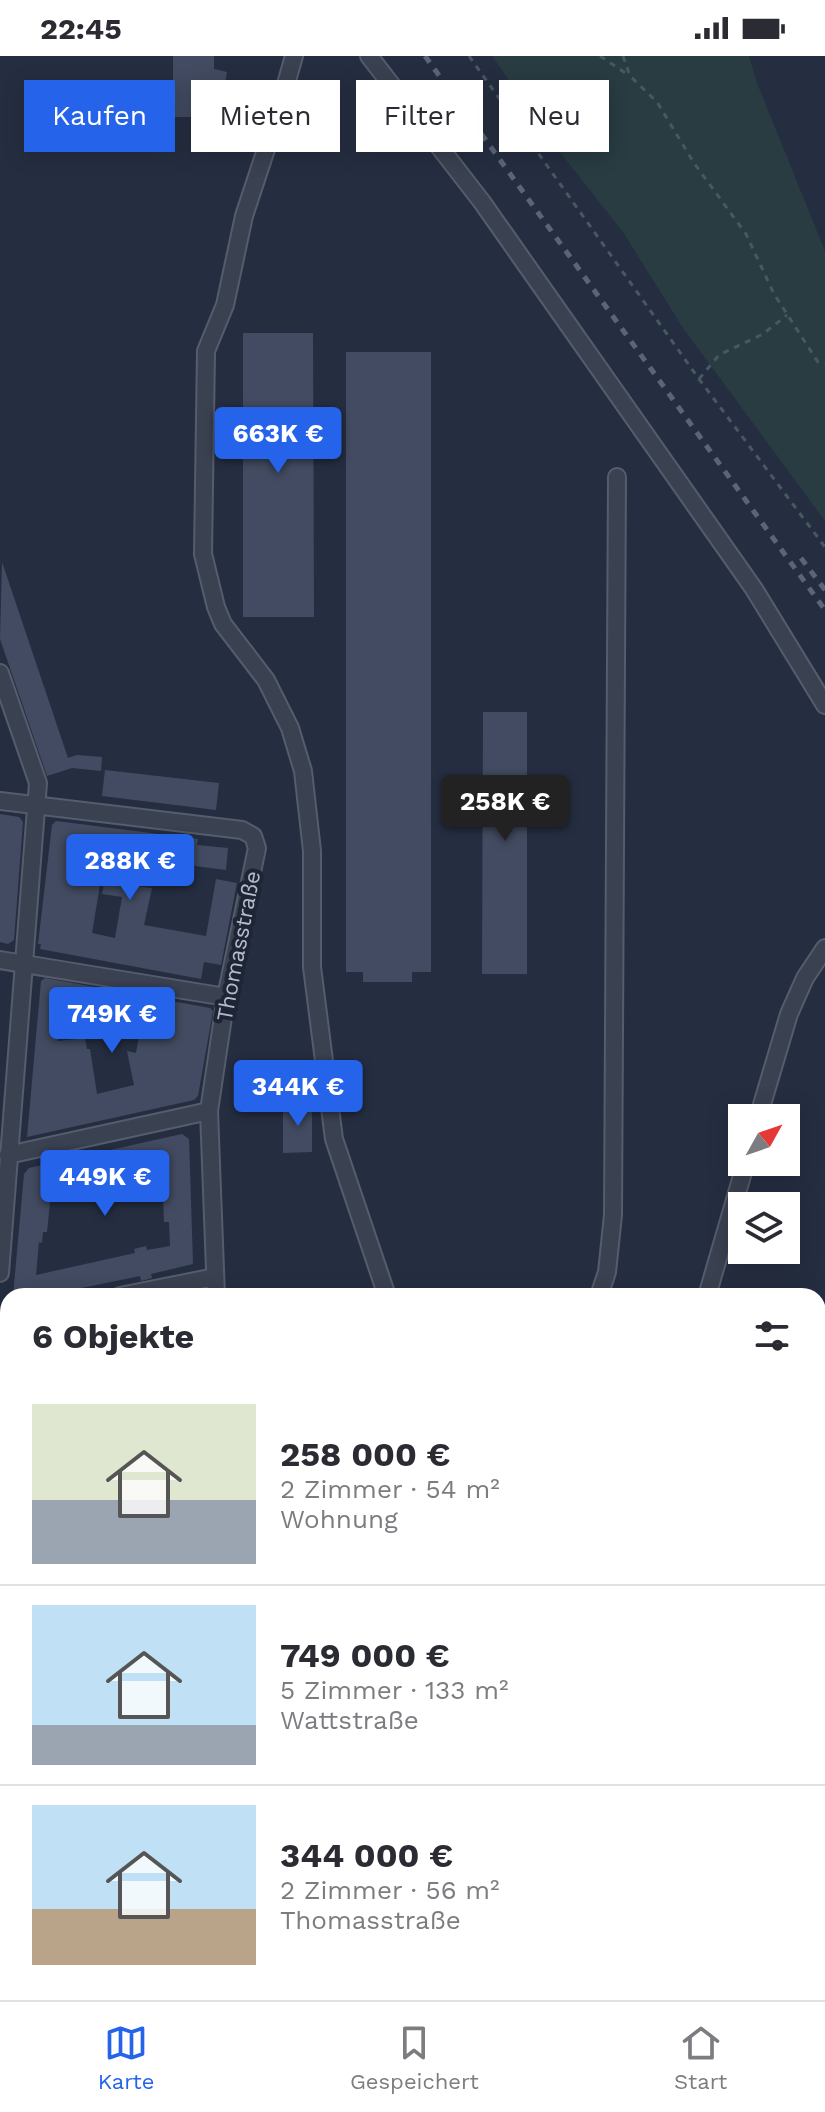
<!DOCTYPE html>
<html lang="de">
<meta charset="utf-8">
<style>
body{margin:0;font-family:"Work Sans",sans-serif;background:#f7f7f7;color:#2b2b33;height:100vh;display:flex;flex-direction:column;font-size:30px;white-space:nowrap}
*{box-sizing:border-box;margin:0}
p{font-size:26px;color:#7c7c81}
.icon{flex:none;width:44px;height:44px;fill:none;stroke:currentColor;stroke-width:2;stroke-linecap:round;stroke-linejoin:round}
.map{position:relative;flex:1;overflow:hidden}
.panel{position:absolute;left:0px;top:1232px;width:826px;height:712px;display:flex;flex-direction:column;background:#fff;border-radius:24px 24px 0 0;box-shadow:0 4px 20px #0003}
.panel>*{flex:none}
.guide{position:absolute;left:24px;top:24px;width:778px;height:72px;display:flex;gap:16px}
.needle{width:52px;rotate:50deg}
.controls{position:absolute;left:728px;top:1048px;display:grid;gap:16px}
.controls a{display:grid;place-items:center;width:72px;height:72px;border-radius:0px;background:#fff;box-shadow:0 4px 20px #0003;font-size:40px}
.price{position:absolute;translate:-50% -68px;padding:0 18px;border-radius:8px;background:#2563eb;color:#fff;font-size:26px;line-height:52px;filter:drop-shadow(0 2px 4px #0008)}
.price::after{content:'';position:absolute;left:50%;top:48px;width:24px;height:18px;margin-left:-12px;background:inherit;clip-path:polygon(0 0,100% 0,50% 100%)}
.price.on{background:#222;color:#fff}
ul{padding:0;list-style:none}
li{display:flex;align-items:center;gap:24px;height:200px;padding:0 32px}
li+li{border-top:2px solid #e1e1e2}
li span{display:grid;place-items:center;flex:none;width:224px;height:160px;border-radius:0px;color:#555}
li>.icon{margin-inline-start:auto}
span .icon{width:96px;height:96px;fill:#fffc;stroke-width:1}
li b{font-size:34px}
h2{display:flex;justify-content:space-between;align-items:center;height:96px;padding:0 32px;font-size:34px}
.chip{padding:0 28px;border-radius:0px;background:#fff;box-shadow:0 4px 20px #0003;font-size:28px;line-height:72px}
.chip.on{background:#2563eb;color:#fff}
.status{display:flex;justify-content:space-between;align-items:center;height:56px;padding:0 40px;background:#fff;direction:ltr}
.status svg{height:22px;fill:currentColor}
.tabs{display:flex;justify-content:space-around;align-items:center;height:112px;border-top:2px solid #e1e1e2;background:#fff;font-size:22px;color:#7c7c81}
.tabs a{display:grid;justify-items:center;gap:4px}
.tabs .on{color:#2563eb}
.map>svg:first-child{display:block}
</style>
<div class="status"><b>22:45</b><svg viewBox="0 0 49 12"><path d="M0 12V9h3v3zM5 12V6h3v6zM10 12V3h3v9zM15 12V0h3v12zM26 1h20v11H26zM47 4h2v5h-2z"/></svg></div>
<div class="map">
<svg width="825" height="1944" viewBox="0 0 825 1944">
<rect width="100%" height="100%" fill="#252e41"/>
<polygon fill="#283c42" points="492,0 749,0 757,27 825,195 825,465 683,272 623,176 559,95"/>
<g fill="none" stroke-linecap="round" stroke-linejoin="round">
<polyline stroke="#394869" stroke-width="5" points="818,1328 825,1307"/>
</g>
<g fill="#424b61" fill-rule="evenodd">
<polygon points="173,0 214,0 214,13 227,16 224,33 214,32 214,61 173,61"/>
<polygon points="243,277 313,277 314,561 243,561"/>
<polygon points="346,296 431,296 431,916 412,916 412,926 363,926 363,916 346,916"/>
<polygon points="2,506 68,702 77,699 102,701 101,715 72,712 47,720 0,583"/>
<polygon points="483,656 527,656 527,918 482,918"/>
<polygon points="105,714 219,727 216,754 102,740"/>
<polygon points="0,758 19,761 23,766 14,884 8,888 0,886"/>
<polygon points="56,765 198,783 197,789 228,792 226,814 180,808 179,815 163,813 164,809 156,806 72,794 69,825 100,829 92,877 115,882 122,841 102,838 104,826 152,832 144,869 206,880 216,823 237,827 221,909 204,906 201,923 40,893 41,888 38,888 52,769"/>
<path d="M45,922L210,952L213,955L198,1040L194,1044L27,1081L41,925ZM61,948L100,955L98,965L140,973L136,997L127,995L134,1029L97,1038L90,993H87L85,982L58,985Z"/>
<polygon points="312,1047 312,1096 283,1097 283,1048"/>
<path d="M182,1078L189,1083L193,1208L151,1218L152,1222L141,1225L140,1220L43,1240H13L24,1118L29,1112ZM162,1112L164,1166H169L170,1190L147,1194L146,1190L134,1193L135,1197L36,1219L39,1186L42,1187L43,1176H47L51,1137Z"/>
</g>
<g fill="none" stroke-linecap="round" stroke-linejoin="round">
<g stroke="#555c6b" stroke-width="20">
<g id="minor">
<polyline points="294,0 276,63 244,160 225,249 206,295 203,498 216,551 223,568 266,624 290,672 303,715 312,795 312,911 334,1083 387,1240"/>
<polyline points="369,0 482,146 754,533 825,649"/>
<polyline points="0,617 38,727 0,1217"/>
<polyline points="0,745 242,774 253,780 257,792 226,941 209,1055 216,1240"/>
<polyline points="0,904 226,941"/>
<polyline points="758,1062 789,958 805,922 825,892"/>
<polyline points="8,1099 209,1055"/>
<polyline points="120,1240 215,1221"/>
<polyline points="599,1240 607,1216 613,1159 617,421"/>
<polyline points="707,1240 746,1106"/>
<polyline points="0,1275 8,1288"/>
<polyline points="0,1419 8,1418"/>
<polyline points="0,1677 8,1682"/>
<polyline points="0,1876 8,1871"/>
<polyline points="818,1885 825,1886"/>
<polyline points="127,1937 135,1936"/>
<polyline points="263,1944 267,1936"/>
</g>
</g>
<g stroke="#444a5a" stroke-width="24">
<g id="major">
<polyline points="818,1523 825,1522"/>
<polyline points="168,1944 174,1936"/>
<polyline points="192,1944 198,1936"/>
</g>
</g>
<g stroke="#46595f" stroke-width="3" stroke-dasharray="6 6" stroke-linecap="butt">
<polyline points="469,0 699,323 825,491"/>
<polyline points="600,0 630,20"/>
<polyline points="623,0 630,20 657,46 694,107 746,178 774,238 818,306 825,307"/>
<polyline points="699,323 719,299 763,278 787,259"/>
</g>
<use href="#minor" stroke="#3a4151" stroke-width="16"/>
<use href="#major" stroke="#586071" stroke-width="20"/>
<g stroke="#5c6478" stroke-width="2">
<polyline points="818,1520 825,1518"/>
<polyline points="0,1882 8,1876"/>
</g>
<g stroke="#5c6478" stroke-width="5" stroke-dasharray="8 8" stroke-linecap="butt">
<polyline points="425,0 825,554"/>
<polyline points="801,502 825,534"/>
</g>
</g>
<g text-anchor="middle" stroke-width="8" stroke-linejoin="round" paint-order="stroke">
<g font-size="22" fill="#b7bccb" stroke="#1e2636">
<text transform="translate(238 890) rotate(-79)" y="8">Thomasstraße</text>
</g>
</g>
</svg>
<div class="controls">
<a><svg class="needle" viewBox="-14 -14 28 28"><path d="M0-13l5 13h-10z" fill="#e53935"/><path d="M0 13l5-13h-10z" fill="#7c7c81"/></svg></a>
<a><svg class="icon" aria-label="layers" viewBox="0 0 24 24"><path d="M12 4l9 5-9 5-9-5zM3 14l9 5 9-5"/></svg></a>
</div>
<b class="price" style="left:278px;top:419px">663K €</b>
<b class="price on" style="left:505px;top:787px">258K €</b>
<b class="price" style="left:130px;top:846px">288K €</b>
<b class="price" style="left:112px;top:999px">749K €</b>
<b class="price" style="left:298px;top:1072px">344K €</b>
<b class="price" style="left:105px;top:1162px">449K €</b>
<div class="guide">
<a class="chip on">Kaufen</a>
<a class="chip">Mieten</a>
<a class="chip">Filter</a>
<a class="chip">Neu</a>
</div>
<section class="panel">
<h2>6 Objekte<svg class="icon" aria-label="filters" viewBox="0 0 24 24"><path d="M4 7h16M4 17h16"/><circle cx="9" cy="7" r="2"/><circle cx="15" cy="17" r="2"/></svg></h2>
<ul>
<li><span style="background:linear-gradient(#dfe7d0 60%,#9aa5b1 0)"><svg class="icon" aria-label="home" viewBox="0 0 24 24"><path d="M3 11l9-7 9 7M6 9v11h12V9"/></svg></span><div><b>258 000 €</b><p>2 Zimmer · 54 m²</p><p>Wohnung</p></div></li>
<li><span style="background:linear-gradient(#bfe0f5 75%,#9aa5b1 0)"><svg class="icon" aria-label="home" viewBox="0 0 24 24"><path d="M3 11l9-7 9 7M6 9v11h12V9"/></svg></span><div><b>749 000 €</b><p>5 Zimmer · 133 m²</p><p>Wattstraße</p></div></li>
<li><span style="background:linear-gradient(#bfe0f5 65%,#b9a48a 0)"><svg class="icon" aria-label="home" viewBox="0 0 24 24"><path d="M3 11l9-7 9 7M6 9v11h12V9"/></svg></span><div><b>344 000 €</b><p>2 Zimmer · 56 m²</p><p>Thomasstraße</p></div></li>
</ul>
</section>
</div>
<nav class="tabs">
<a class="on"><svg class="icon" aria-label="map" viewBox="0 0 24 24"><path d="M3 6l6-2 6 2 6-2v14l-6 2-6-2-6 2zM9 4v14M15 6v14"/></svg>Karte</a>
<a><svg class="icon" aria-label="saved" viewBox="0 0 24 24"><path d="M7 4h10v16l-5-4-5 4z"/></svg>Gespeichert</a>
<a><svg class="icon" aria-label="home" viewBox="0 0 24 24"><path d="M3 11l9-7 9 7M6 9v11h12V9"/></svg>Start</a>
</nav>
